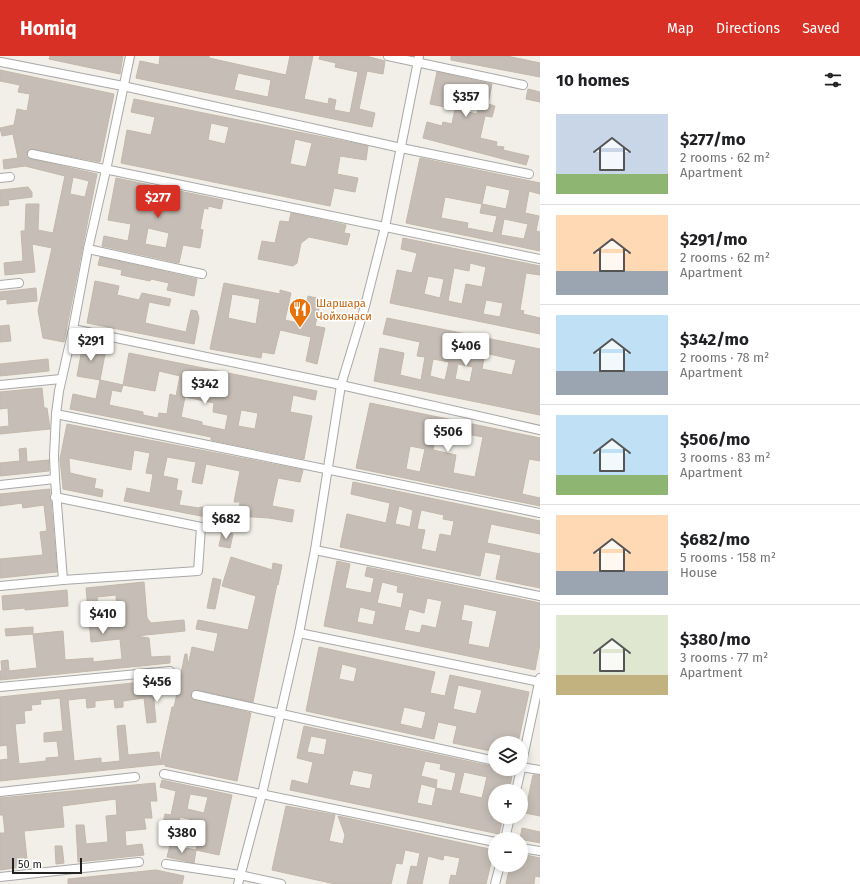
<!DOCTYPE html>
<meta charset="utf-8">
<style>
body{margin:0;font-family:"Fira Sans",sans-serif;background:#f2f2f2;color:#202124;height:100vh;display:flex;flex-direction:column;font-size:15px;white-space:nowrap}
*{box-sizing:border-box;margin:0}
p{font-size:13px;color:#757577}
.icon{flex:none;width:22px;height:22px;fill:none;stroke:currentColor;stroke-width:2;stroke-linecap:round;stroke-linejoin:round}
.map{position:relative;flex:1;overflow:hidden}
.drawer{display:flex;flex-direction:column;background:#fff;width:320px}
.drawer>*{flex:none}
.tools{position:absolute;left:488px;top:680px;display:grid;gap:8px}
.tools a{display:grid;place-items:center;width:40px;height:40px;border-radius:50%;background:#fff;box-shadow:0 2px 10px #0003;font-size:20px}
.scale{position:absolute;left:12px;bottom:10px;width:70px;box-sizing:border-box;padding-left:4px;border:2px solid #212121;border-top:0;font-size:11px;line-height:14px;white-space:nowrap;color:#212121;-webkit-text-stroke:3px #fff;paint-order:stroke}
.price{position:absolute;translate:-50% -34px;padding:0 9px;border-radius:4px;background:#fff;color:#222;font-size:13px;line-height:26px;filter:drop-shadow(0 1px 2px #0008)}
.price::after{content:'';position:absolute;left:50%;top:24px;width:12px;height:9px;margin-left:-6px;background:inherit;clip-path:polygon(0 0,100% 0,50% 100%)}
.price.current{background:#d93025;color:#fff}
ul{padding:0;list-style:none}
li{display:flex;align-items:center;gap:12px;height:100px;padding:0 16px}
li+li{border-top:1px solid #e0e0e0}
li span{display:grid;place-items:center;flex:none;width:112px;height:80px;border-radius:0px;color:#555}
li>.icon{margin-inline-start:auto}
span .icon{width:48px;height:48px;fill:#fffc;stroke-width:1}
li b{font-size:17px}
h2{display:flex;justify-content:space-between;align-items:center;height:48px;padding:0 16px;font-size:17px}
header{display:flex;align-items:center;gap:24px;box-sizing:border-box;height:56px;padding:0 20px;background:#d93025;color:#fff}
header strong{font-size:19px}
nav{display:flex;gap:22px;margin-inline-start:auto;font-size:14px}
main{display:flex;flex:1;min-height:0}
.map>svg:first-child{display:block}
</style>
<header>
<strong>Homiq</strong>
<nav><a>Map</a><a>Directions</a><a>Saved</a></nav>
</header>
<main>
<div class="map">
<svg width="540" height="828" viewBox="0 0 540 828">
<rect width="100%" height="100%" fill="#f1efe7"/>
<g fill="#c6beb6" stroke="#c3b7a9" fill-rule="evenodd">
<polygon points="50,0 123,0 120,18 49,3"/>
<path d="M160,0H209V2L286,19L290,0H313L304,43L328,48L329,42L336,44L334,54L350,57L358,16L335,11L336,7L319,3L320,0H366L385,5L383,18L367,15L359,53L375,57L372,71L136,22L140,5L159,9ZM238,17L271,24L268,41L234,34Z"/>
<polygon points="451,0 507,0 540,7 540,21 451,4"/>
<path d="M0,14L114,38L100,106L33,93H30L27,97V100L31,103L97,118L64,286L43,282L38,254L52,192L32,188L35,216L5,219L4,207L23,205L21,175H25L26,148H39L38,174L53,177L65,120L25,110L4,113L3,104L18,102L13,78L2,80L0,72L14,69L17,53L27,55L30,38L18,36L20,29L0,25ZM73,121L89,125L85,141L70,138Z"/>
<polygon points="437,16 492,28 488,48 495,50 492,61 485,60 480,82 497,86 496,90 504,91 503,94 529,100 526,109 423,82 427,66 442,70 443,66 452,68 455,53 477,58 481,40 459,35 455,53 430,48"/>
<polygon points="528,33 540,36 540,46 526,43"/>
<path d="M134,43L368,90L366,104L340,100L337,118L358,122L355,136L334,132L330,150L121,107L127,74L151,79L155,61L131,56ZM211,67L229,71L225,88L208,84ZM295,83L312,87L306,111L290,108Z"/>
<path d="M420,102L540,127V138L529,135L525,157L539,160L536,175L540,176V195L406,167ZM486,129L510,134L506,153L482,148ZM445,141L482,148L480,157L497,160L493,177L467,172L468,167L441,162ZM504,163L528,168L524,183L501,179Z"/>
<path d="M116,122L223,144L221,153L208,150V153L204,152L200,173L203,174L200,192L183,189L179,207L102,190L104,180L128,185L131,168L108,164ZM145,140L155,142L160,146L157,157L142,154ZM148,172L169,177L166,192L145,188Z"/>
<polygon points="28,131 32,136 32,141 8,144 9,149 0,150 0,134"/>
<polygon points="291,157 346,169 344,177 350,178 347,189 309,181 301,187 297,207 293,210 258,203 262,185 275,187 280,165 289,166"/>
<path d="M403,182L540,210V219L526,217L520,254L524,255L523,258L540,262V278L390,247L397,214L412,217L417,197L401,193ZM470,207L486,211L482,231L466,228L462,248L448,245L454,212L469,215ZM428,220L444,223L440,242L424,238ZM486,244L503,247L500,261L483,258Z"/>
<polygon points="100,201 197,223 194,240 167,234 169,227 151,223 150,225 121,219 122,214 98,209"/>
<polygon points="95,225 119,230 117,239 139,244 142,237 171,243 169,250 149,246 145,267 186,276 191,254 197,255 199,262 194,288 87,267"/>
<path d="M224,227L280,238V234L291,237L285,264L303,268L308,240L321,243L315,270L325,272L317,308L306,305L311,281L280,274L274,298L262,296L261,302L210,293ZM232,238L260,243L256,268L228,262Z"/>
<polygon points="36,232 37,245 7,248 7,243 0,244 0,236"/>
<path d="M387,262L540,293V359L374,325L380,292L404,297L400,319L421,324L425,301L417,300L420,286L383,278ZM485,297L516,304L512,319L482,313ZM433,303L449,306L445,324L430,320ZM458,308L473,311L470,326L455,323Z"/>
<polygon points="9,269 11,285 0,286 0,270"/>
<polygon points="83,288 106,293 100,324 77,320"/>
<path d="M129,297L317,335L315,344L293,339L290,356L312,360L304,403L211,384V381L70,353L73,338L96,343L100,324L123,329ZM159,315L180,320L176,340L170,338L167,358L159,357L158,362L143,359V356L109,349L112,334L121,336L123,329L155,335ZM190,318L216,323L215,340L187,334ZM185,341L214,347L213,356L228,359L225,374L202,369V366L181,361ZM241,354L258,357L255,373L238,370Z"/>
<polygon points="48,303 49,315 0,320 0,308"/>
<polygon points="42,332 44,352 47,352 50,373 0,378 0,371 9,370 8,352 0,353 0,336"/>
<path d="M370,347L540,382V405L529,403L522,438L540,442V450L356,412ZM436,376L460,380L461,377L483,381L475,421L453,417L456,399L433,394ZM410,390L425,393L420,416L406,413Z"/>
<polygon points="67,368 303,414 300,426 278,422 272,450 294,454 292,466 269,462 239,460 240,446 234,446 240,415 206,408 202,428 192,426 196,406 167,401 163,420 178,423 176,434 182,435 179,449 199,452 200,451 208,452 206,461 124,445 127,432 150,437 153,418 146,417 150,397 134,394 131,414 69,402 70,417 96,423 94,432 103,434 102,441 63,433 60,403"/>
<polygon points="26,392 27,406 49,404 49,415 0,420 0,407 20,405 19,393"/>
<path d="M353,426L540,465V478L491,468L487,487L540,498V532L496,523L501,499L485,496L480,520L340,491L347,458L386,467L390,447L351,438ZM399,450L413,454L410,471L395,468ZM421,454L444,459L443,463L454,465L451,480L440,478L436,496L421,493L425,474L417,473Z"/>
<polygon points="50,433 50,442 51,445 57,516 0,522 0,503 43,499 40,476 47,475 44,449 23,452 22,447 0,450 0,438"/>
<polygon points="222,476 233,478 230,492 219,490"/>
<path d="M231,501L272,514L273,507L282,509L278,529L277,528L253,646L197,634L192,635L191,638L192,643L195,644L251,657L237,725L165,710V708L0,725V704L8,703L7,689L0,690V641L152,625L156,666L147,667L144,642L123,645V651L115,652L114,643L95,645V651L87,652L86,642L68,644L71,674L74,705L101,702V707L120,705L117,670L125,669L128,699L159,696L160,707L172,651H174L176,642L185,598H187L188,610L192,591L214,596L218,577L196,573L198,564L248,574L256,540L222,530ZM60,642L63,675L44,677V686L57,685L59,701L46,702V705L19,708L15,668L25,667L24,655L32,654L31,649L41,648L40,644Z"/>
<path d="M337,505L350,508L345,532L355,534L371,537L374,522L365,520L367,511L540,547V588L535,614L324,570ZM382,526L398,530L397,536L404,537L401,552L377,547ZM427,542L442,545L436,572L422,569L420,577L404,574L409,553L424,557ZM464,548L497,555L489,592L468,588L472,566L461,564ZM360,551L376,555L373,569L357,566Z"/>
<polygon points="213,522 221,524 215,553 207,552"/>
<path d="M144,526L147,562L151,567L184,564L185,575L136,580L149,582L151,601L170,600V607L0,624V615H2L1,605L8,604L9,615L37,612L33,578L63,575L65,604L93,602V606L122,603L120,583L91,586L86,532ZM116,539L118,570L100,571L97,541Z"/>
<polygon points="67,534 68,550 25,554 25,552 3,554 2,540"/>
<polygon points="33,571 33,578 6,580 5,573"/>
<path d="M319,591L435,616L430,637L445,640L450,619L529,636L518,687H495V696L453,687L457,670L438,666L434,683L306,655ZM342,608L357,612L354,626L339,623ZM458,629L482,634L476,658L453,653ZM404,651L426,656L422,673L400,668Z"/>
<path d="M304,670L495,711V713L513,715L509,735H495V761H503L499,778L290,734L292,724L308,728L313,706L297,702ZM311,680L327,683L324,699L307,696ZM425,705L441,708L440,713L456,717L452,735L436,732L437,724L421,720ZM353,714L373,718L370,733L349,729ZM464,716L487,721L482,742L459,737ZM421,728L436,732L432,750L417,747Z"/>
<polygon points="533,719 540,719 540,760 525,757"/>
<path d="M162,724L232,739L219,799L196,794L202,766L180,761L177,774L162,771L165,758L171,759L176,735L160,731ZM190,738L208,741L204,757L187,753Z"/>
<polygon points="155,727 157,745 150,745 152,762 144,762 146,773 125,775 126,790 142,788 144,799 78,806 76,769 84,769 86,788 108,786 106,760 117,759 116,743 62,750 64,771 24,775 27,803 22,803 22,811 0,814 0,777 5,777 3,759 0,759 0,742"/>
<polygon points="286,750 335,759 329,785 343,788 345,779 338,760 494,794 486,828 449,828 451,819 456,820 460,802 444,799 443,804 428,800 422,828 407,828 411,810 417,811 420,797 405,794 402,808 396,807 391,828 335,828 272,814"/>
<polygon points="522,772 540,776 540,787 520,783"/>
<polygon points="170,789 196,794 194,807 167,801"/>
<polygon points="55,790 62,790 64,807 56,808"/>
<polygon points="521,798 540,802 540,821 535,820 534,828 506,828 510,809 521,809"/>
<polygon points="156,814 184,820 182,828 68,828 68,823"/>
</g>
<g fill="none" stroke-linecap="round" stroke-linejoin="round">
<g stroke="#a8a8a8" stroke-width="10">
<g id="street">
<polyline points="388,0 523,29"/>
<polyline points="1,6 123,30 401,92 529,118"/>
<polyline points="32,98 540,203"/>
<polyline points="0,122 10,121"/>
<polyline points="88,193 202,218"/>
<polyline points="0,229 19,227"/>
<polyline points="73,273 341,329 540,374"/>
<polyline points="0,329 61,323"/>
<polyline points="56,358 540,457"/>
<polyline points="0,429 55,423"/>
<polyline points="315,494 540,540"/>
<polyline points="63,524 55,423 54,400 56,358 59,335 73,273 88,193 106,114 130,0"/>
<polyline points="0,530 63,524 198,515 201,471 55,441"/>
<polyline points="299,577 540,626"/>
<polyline points="0,631 170,615"/>
<polyline points="196,639 495,705"/>
<polyline points="521,711 540,622"/>
<polyline points="521,711 540,714"/>
<polyline points="164,718 495,786"/>
<polyline points="516,735 521,713"/>
<polyline points="0,736 135,721"/>
<polyline points="505,783 510,761"/>
<polyline points="521,792 540,795"/>
<polyline points="166,808 240,819 281,828"/>
<polyline points="0,821 139,806"/>
<polyline points="238,828 262,738 299,577 315,494 341,329 365,250 385,171 419,0"/>
<polyline points="495,828 500,809"/>
</g>
</g>
<use href="#street" stroke="#fff" stroke-width="8"/>
</g>
<defs>
<g id="restaurant-pin" transform="scale(1.15)"><path d="M0 17L-7.5 6A9.5 9.5 0 1 1 7.5 6Z" fill="#e8710a" stroke="#fff"/><path d="M-5-6h1v4h1v-4h1v4h1v-4h1v5L-1.5 .5V6h-2V.5L-5-1ZM5-6V6H3V1.5H1.5Q1.5-4 5-6Z" fill="#fff"/></g>
</defs>
<g fill-rule="evenodd">
<use href="#restaurant-pin" x="300" y="253"/>
</g>
<g text-anchor="middle" stroke-width="3" stroke-linejoin="round" paint-order="stroke">
<g font-size="11" fill="#c56008" stroke="#fff" text-anchor="start">
<text x="316" y="251">Шаршара<tspan x="316" dy="13">Чойхонаси</tspan></text>
</g>
</g>
</svg>
<div class="tools">
<a><svg class="icon" aria-label="layers" viewBox="0 0 24 24"><path d="M12 4l9 5-9 5-9-5zM3 14l9 5 9-5"/></svg></a>
<a>+</a>
<a>−</a>
</div>
<div class="scale">50 m</div>
<b class="price" style="left:466px;top:62px">$357</b>
<b class="price current" style="left:158px;top:163px">$277</b>
<b class="price" style="left:91px;top:306px">$291</b>
<b class="price" style="left:466px;top:311px">$406</b>
<b class="price" style="left:205px;top:349px">$342</b>
<b class="price" style="left:448px;top:397px">$506</b>
<b class="price" style="left:226px;top:484px">$682</b>
<b class="price" style="left:103px;top:579px">$410</b>
<b class="price" style="left:157px;top:647px">$456</b>
<b class="price" style="left:182px;top:798px">$380</b>
</div>
<section class="drawer">
<h2>10 homes<svg class="icon" aria-label="filters" viewBox="0 0 24 24"><path d="M4 7h16M4 17h16"/><circle cx="9" cy="7" r="2"/><circle cx="15" cy="17" r="2"/></svg></h2>
<ul>
<li><span style="background:linear-gradient(#c9d6e8 75%,#8fb573 0)"><svg class="icon" aria-label="home" viewBox="0 0 24 24"><path d="M3 11l9-7 9 7M6 9v11h12V9"/></svg></span><div><b>$277/mo</b><p>2 rooms · 62 m²</p><p>Apartment</p></div></li>
<li><span style="background:linear-gradient(#ffd9b3 70%,#9aa5b1 0)"><svg class="icon" aria-label="home" viewBox="0 0 24 24"><path d="M3 11l9-7 9 7M6 9v11h12V9"/></svg></span><div><b>$291/mo</b><p>2 rooms · 62 m²</p><p>Apartment</p></div></li>
<li><span style="background:linear-gradient(#bfe0f5 70%,#9aa5b1 0)"><svg class="icon" aria-label="home" viewBox="0 0 24 24"><path d="M3 11l9-7 9 7M6 9v11h12V9"/></svg></span><div><b>$342/mo</b><p>2 rooms · 78 m²</p><p>Apartment</p></div></li>
<li><span style="background:linear-gradient(#bfe0f5 75%,#8fb573 0)"><svg class="icon" aria-label="home" viewBox="0 0 24 24"><path d="M3 11l9-7 9 7M6 9v11h12V9"/></svg></span><div><b>$506/mo</b><p>3 rooms · 83 m²</p><p>Apartment</p></div></li>
<li><span style="background:linear-gradient(#ffd9b3 70%,#9aa5b1 0)"><svg class="icon" aria-label="home" viewBox="0 0 24 24"><path d="M3 11l9-7 9 7M6 9v11h12V9"/></svg></span><div><b>$682/mo</b><p>5 rooms · 158 m²</p><p>House</p></div></li>
<li><span style="background:linear-gradient(#dfe7d0 75%,#c2b280 0)"><svg class="icon" aria-label="home" viewBox="0 0 24 24"><path d="M3 11l9-7 9 7M6 9v11h12V9"/></svg></span><div><b>$380/mo</b><p>3 rooms · 77 m²</p><p>Apartment</p></div></li>
</ul>
</section>
</main>
